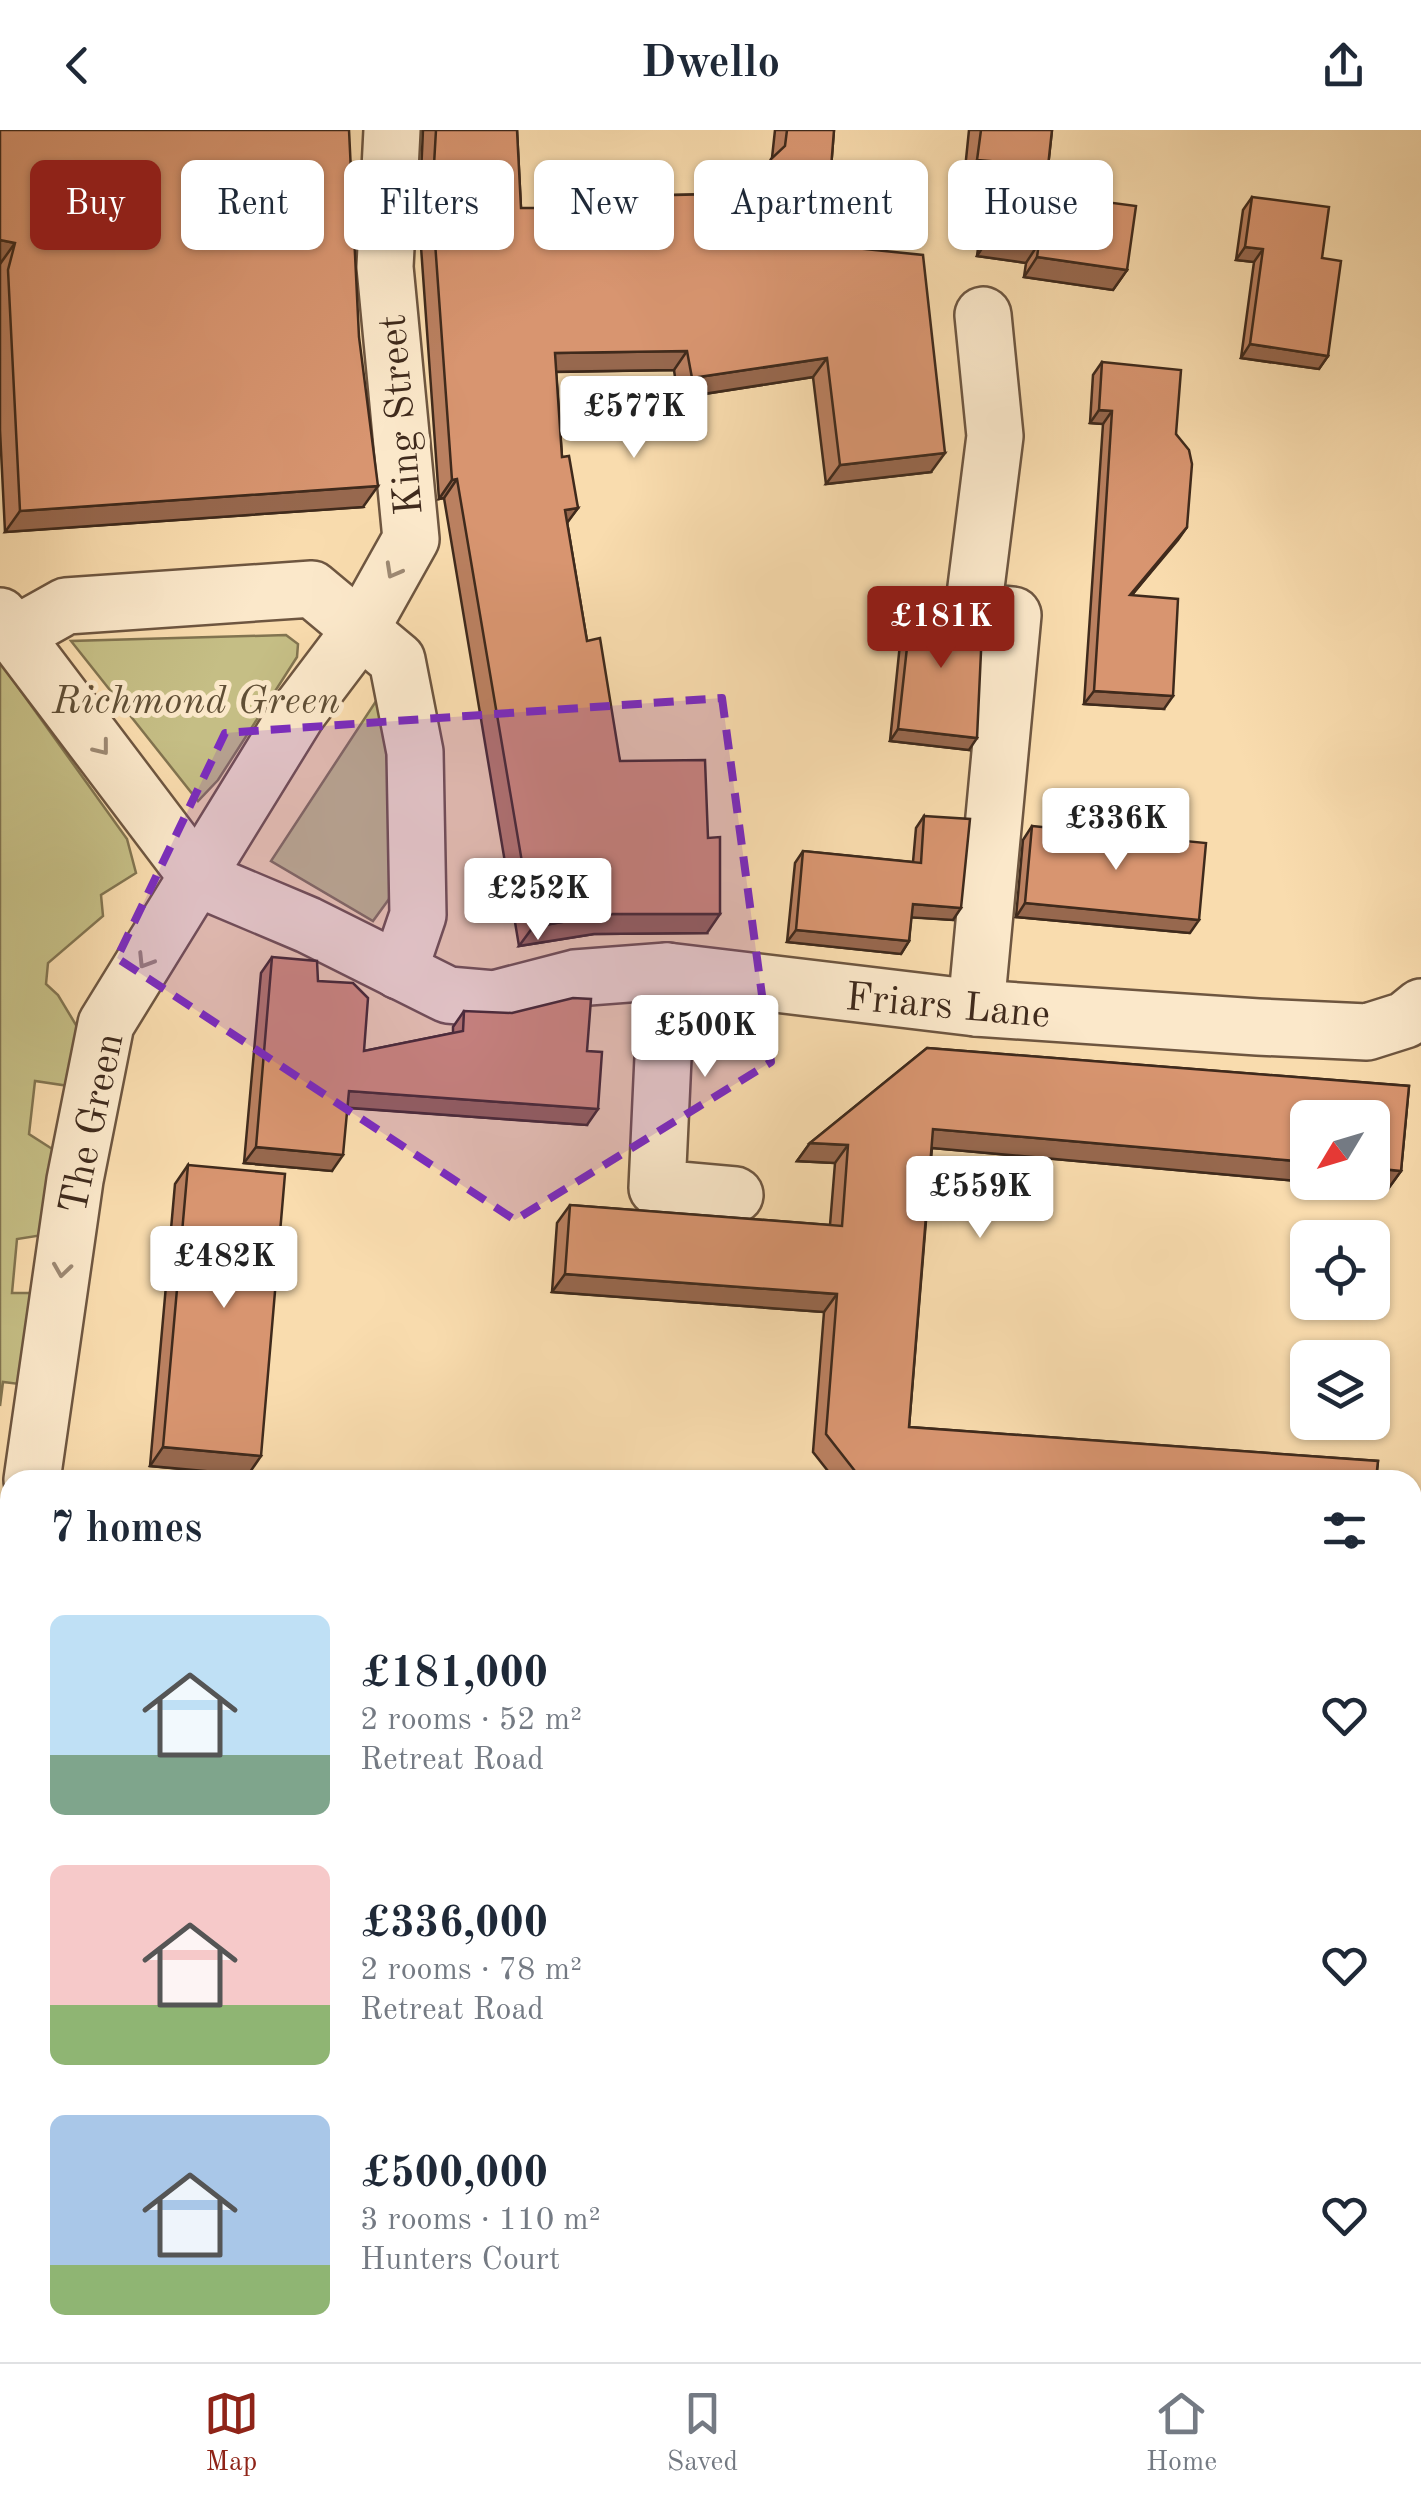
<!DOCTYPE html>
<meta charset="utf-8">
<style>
body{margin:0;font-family:"Old Standard TT",serif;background:#f2f2f3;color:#1f2937;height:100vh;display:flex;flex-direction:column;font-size:38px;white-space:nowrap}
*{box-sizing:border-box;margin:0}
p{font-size:32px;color:#747a83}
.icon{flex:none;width:55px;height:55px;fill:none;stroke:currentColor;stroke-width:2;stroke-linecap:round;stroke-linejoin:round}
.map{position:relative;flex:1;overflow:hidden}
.side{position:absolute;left:0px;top:1340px;width:1422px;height:892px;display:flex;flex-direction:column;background:#fff;border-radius:30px 30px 0 0;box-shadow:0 2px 8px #0004}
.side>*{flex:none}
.top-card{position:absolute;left:30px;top:30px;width:1362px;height:90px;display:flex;gap:20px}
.needle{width:65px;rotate:232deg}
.tools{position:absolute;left:1290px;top:970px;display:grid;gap:20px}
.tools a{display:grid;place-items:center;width:100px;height:100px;border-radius:15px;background:#fff;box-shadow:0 2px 8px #0004;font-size:50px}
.price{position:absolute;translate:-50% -85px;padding:0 22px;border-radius:10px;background:#fff;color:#222;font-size:32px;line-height:65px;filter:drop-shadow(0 2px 5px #0008)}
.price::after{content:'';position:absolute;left:50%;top:60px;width:30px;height:22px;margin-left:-15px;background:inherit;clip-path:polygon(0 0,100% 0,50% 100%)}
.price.selected{background:#8f2418;color:#fff}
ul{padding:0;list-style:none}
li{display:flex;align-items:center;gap:30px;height:250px;padding:0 50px}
li span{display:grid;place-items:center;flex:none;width:280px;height:200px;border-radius:15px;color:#555}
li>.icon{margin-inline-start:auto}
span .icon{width:120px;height:120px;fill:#fffc;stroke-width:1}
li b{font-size:42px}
h2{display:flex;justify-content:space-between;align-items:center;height:120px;padding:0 50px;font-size:42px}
.pill{padding:0 35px;border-radius:15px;background:#fff;box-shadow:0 2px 8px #0004;font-size:35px;line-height:90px}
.pill.selected{background:#8f2418;color:#fff}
header{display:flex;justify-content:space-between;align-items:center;height:130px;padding:0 50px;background:#fff;font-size:45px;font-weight:800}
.dock{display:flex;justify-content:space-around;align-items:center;height:140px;border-top:2px solid #e0e1e3;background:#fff;font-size:28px;color:#747a83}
.dock a{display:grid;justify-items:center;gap:5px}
.dock .selected{color:#8f2418}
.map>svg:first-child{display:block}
</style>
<header><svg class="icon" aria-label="back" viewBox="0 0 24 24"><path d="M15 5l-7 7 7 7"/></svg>Dwello<svg class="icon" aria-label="share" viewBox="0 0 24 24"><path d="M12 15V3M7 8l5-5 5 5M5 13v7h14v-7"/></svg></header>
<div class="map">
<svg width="1421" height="2232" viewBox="0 0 1421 2232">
<rect width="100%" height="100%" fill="#f9dcae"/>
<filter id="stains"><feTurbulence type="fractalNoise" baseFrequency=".002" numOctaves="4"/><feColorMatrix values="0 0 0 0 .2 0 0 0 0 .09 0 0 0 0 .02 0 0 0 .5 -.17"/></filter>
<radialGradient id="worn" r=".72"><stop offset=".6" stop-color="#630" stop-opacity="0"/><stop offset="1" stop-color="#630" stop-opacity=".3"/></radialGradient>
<g fill="#c5be85" stroke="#827450" stroke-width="2.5">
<polygon points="286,505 298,514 297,527 218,650 198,671 71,511"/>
<polygon points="0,532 127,709 136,743 101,765 103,786 48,833 46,854 58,865 85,910 69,956 35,951 29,1004 57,1022 43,1105 17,1109 12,1163 30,1163 35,1208 19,1254 3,1252 0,1276"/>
<polygon points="382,562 394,732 389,769 373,791 271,731"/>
</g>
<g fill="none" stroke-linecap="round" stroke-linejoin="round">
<g stroke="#6e5640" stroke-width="60">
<g id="minor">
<polyline points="0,486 199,749"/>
<polyline points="14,505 66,476 312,459 397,530 415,622 418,785 399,841"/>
<polyline points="199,749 308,795 448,865 494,869 575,848 667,841 976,878 1258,897 1367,902 1405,890 1421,877"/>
<polyline points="667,841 657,1058 735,1065"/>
<polyline points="976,878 1013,485 973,481 995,306 983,185"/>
<polyline points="32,1350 75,1050 106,894 297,584 359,502 411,409 385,137 392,0"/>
<polyline points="0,1717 10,1620"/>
<polyline points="0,2021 10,2022"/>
<polyline points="282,2232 283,2222"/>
</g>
</g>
<use href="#minor" stroke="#fbe8ca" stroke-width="55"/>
</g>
<g fill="#ba8060" stroke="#3f2a1c" stroke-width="2.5">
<polygon points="0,0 363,377 5,402 0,300"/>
<polygon points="423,0 517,0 521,78 538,103 615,102 615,85 629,66 756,63 758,48 772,28 775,0 834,0 825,115 931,342 826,354 813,247 678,268 674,240 556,242 562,327 578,378 567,392 587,511 620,631 707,803 594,804 519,816 444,368 439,369 419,89"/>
<polygon points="969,0 1052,0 1045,64 1127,140 1113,160 1024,147 1026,133 977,126 987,51 964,49"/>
<polygon points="1252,67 1322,128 1328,226 1319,239 1241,228 1254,132 1236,130 1243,80"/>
<polygon points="1102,232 1176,304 1187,397 1132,465 1164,579 1084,574 1103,294 1090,293 1093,245"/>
<polygon points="913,463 969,620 890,611 904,475"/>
<polygon points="924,686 953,790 911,787 909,811 901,824 787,812 795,733 803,721 913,732 916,698"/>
<polygon points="1032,696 1190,803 1016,787 1023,710"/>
<polygon points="272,827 318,851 364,921 453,903 453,897 464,881 587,921 587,995 348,978 332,1041 244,1033 261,843"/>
<polygon points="927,918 1409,956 1401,1041 1388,1059 1317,1052 1372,1052 1372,988 1308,988 1308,1052 932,1018 909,1297 1378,1331 1376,1350 835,1350 813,1322 824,1182 552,1162 557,1093 570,1075 830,1095 835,1033 797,1031 810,1013"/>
<polygon points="188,1035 248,1345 150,1336 175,1054"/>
<rect x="358" y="2222" width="80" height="10"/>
<polygon points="780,2222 896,2222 896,2232 781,2232"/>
</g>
<g fill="#97684e" stroke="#3f2a1c" stroke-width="2.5">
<polygon points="977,30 1000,32 987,51 964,49"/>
<polygon points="990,106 1039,113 1026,133 977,126"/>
<polygon points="0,110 15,113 0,134"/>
<polygon points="1245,117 1263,119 1254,132 1236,130"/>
<polygon points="1037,127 1127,140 1113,160 1024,147"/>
<polygon points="1250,214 1328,226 1319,239 1241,228"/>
<polygon points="687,221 674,240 541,242 555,223"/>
<polygon points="827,228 813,247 678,268 692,248"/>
<polygon points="1099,280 1112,281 1103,294 1090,293"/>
<polygon points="945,323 931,342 826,354 840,335"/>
<polygon points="457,349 444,368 439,369 452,350"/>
<polygon points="378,356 363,377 5,402 20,381"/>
<polygon points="578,378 564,397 565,380"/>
<polygon points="1187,397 1178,410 1121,478 1130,465"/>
<polygon points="1094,561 1173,566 1164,579 1084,574"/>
<polygon points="898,599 977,608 969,620 890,611"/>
<polygon points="1025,773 1199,790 1190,803 1016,787"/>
<polygon points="913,774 961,778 953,790 904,787"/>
<polygon points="608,784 720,784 707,803 594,804 519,816 533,797"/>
<polygon points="796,800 909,811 901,824 787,812"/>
<polygon points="349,961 598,979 587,995 338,977"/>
<polygon points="933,999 1308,1032 1308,1052 921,1017"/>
<polygon points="810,1013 848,1015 835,1033 797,1031"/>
<polygon points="256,1017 343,1025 332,1041 244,1033"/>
<polygon points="1372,1038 1401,1041 1388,1059 1317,1052 1372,1052"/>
<polygon points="565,1144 837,1164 824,1182 552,1162"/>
<polygon points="163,1317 261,1326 248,1345 150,1336"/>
</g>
<g fill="#d89570" stroke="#3f2a1c" stroke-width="2.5">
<polygon points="0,0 349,0 359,207 378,356 20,381 8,140 15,113 0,110"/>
<polygon points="436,0 517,0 521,78 538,78 538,103 629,102 629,66 768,63 771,29 785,16 787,0 834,0 825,115 923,125 945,323 840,335 827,228 692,248 687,221 555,223 562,327 569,326 578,378 565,380 587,511 600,508 620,631 705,630 708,708 720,707 720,784 608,784 533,797 457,349 452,350 432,70"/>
<polygon points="981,0 1052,0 1045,64 1136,76 1127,140 1037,127 1039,113 990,106 1000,32 977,30"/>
<polygon points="1252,67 1329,77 1322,128 1341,131 1328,226 1250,214 1263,119 1245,117"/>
<polygon points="1102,232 1181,240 1176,304 1189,320 1192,334 1187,397 1130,465 1178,469 1173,566 1094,561 1112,281 1099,280"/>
<polygon points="913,463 950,466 952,480 962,494 982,500 977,608 898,599"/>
<polygon points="924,686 970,689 961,778 913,774 909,811 796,800 803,721 921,733"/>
<polygon points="1032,696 1206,713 1199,790 1025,773"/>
<polygon points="272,827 317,831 318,851 353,853 368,868 364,921 463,901 464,881 512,883 573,868 591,869 587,921 602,922 598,979 349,961 343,1025 256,1017"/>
<polygon points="927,918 1409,956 1401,1041 1372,1038 1372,988 1308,988 1308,1032 933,999 909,1297 1378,1331 1376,1350 862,1350 826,1304 837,1164 565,1144 570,1075 842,1096 848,1015 810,1013"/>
<polygon points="188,1035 285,1044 261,1326 163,1317"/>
<polygon points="281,1343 335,1345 335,1350 281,1350"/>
<rect x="369" y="2222" width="69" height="10"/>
<polygon points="788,2222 896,2222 896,2232 789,2232"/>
</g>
<defs><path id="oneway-chevron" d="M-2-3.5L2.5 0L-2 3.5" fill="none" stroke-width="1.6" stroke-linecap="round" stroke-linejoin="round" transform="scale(2.5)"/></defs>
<g stroke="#9d8973">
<use href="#oneway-chevron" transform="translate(393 441) rotate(119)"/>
<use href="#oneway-chevron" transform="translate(102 618) rotate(52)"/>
<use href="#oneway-chevron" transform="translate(145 831) rotate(122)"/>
<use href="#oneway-chevron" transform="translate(62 1140) rotate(98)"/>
</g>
<path fill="#7b2cbf" fill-opacity="0.2" stroke="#7b2cbf" stroke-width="8" stroke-dasharray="20 12" stroke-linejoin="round" d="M722,568L771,932L515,1090L117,828L225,603Z"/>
<g text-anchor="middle" stroke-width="10" stroke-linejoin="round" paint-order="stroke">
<g font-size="40" fill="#3f2a1c" stroke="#fbe8ca">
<text transform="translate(399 285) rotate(-95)" y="14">King Street</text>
<text transform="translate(948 874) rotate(5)" y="14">Friars Lane</text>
<text transform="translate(90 993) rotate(-78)" y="14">The Green</text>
</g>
<g font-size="40" font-style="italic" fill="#604f36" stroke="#fbe8ca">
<text x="196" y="583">Richmond Green</text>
</g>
</g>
<rect width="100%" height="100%" filter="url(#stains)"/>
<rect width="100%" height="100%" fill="url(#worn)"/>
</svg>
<div class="tools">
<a><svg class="needle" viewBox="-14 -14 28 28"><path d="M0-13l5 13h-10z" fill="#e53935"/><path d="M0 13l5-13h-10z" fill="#747a83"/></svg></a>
<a><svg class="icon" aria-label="locate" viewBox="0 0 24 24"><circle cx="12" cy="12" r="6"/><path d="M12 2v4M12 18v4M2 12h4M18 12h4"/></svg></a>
<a><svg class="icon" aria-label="layers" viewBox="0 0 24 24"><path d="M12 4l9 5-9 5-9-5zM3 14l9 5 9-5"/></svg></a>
</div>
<b class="price" style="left:634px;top:331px">£577K</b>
<b class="price selected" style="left:941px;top:541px">£181K</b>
<b class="price" style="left:1116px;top:743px">£336K</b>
<b class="price" style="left:538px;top:813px">£252K</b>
<b class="price" style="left:705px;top:950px">£500K</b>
<b class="price" style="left:980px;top:1111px">£559K</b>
<b class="price" style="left:224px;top:1181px">£482K</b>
<div class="top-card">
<a class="pill selected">Buy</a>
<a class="pill">Rent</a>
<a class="pill">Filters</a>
<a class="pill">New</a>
<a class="pill">Apartment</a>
<a class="pill">House</a>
</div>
<section class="side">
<h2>7 homes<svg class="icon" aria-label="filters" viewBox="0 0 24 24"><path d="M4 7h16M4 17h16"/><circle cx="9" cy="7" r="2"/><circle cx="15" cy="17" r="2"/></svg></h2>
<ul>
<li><span style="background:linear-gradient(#bfe0f5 70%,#7fa58c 0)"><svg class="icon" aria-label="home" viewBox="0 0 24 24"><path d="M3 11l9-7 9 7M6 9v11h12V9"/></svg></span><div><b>£181,000</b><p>2 rooms · 52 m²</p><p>Retreat Road</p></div><svg class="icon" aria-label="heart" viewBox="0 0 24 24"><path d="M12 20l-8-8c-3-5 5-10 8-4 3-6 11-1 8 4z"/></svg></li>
<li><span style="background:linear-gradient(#f6c9c9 70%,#8fb573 0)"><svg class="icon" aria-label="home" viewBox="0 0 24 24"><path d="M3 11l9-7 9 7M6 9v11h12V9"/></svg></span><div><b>£336,000</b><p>2 rooms · 78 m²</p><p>Retreat Road</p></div><svg class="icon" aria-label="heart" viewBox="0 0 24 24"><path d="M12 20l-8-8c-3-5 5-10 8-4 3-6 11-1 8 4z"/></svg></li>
<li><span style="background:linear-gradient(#a9c7e8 75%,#8fb573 0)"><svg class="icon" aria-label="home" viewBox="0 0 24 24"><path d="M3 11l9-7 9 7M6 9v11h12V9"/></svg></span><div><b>£500,000</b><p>3 rooms · 110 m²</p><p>Hunters Court</p></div><svg class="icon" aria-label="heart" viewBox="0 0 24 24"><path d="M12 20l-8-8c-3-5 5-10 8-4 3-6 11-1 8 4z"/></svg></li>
</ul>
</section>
</div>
<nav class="dock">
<a class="selected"><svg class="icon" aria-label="map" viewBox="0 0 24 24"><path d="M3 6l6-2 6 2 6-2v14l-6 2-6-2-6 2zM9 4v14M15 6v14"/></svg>Map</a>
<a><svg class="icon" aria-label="saved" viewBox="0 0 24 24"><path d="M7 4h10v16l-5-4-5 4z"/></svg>Saved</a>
<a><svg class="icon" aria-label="home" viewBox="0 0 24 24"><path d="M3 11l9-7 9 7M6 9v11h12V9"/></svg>Home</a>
</nav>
